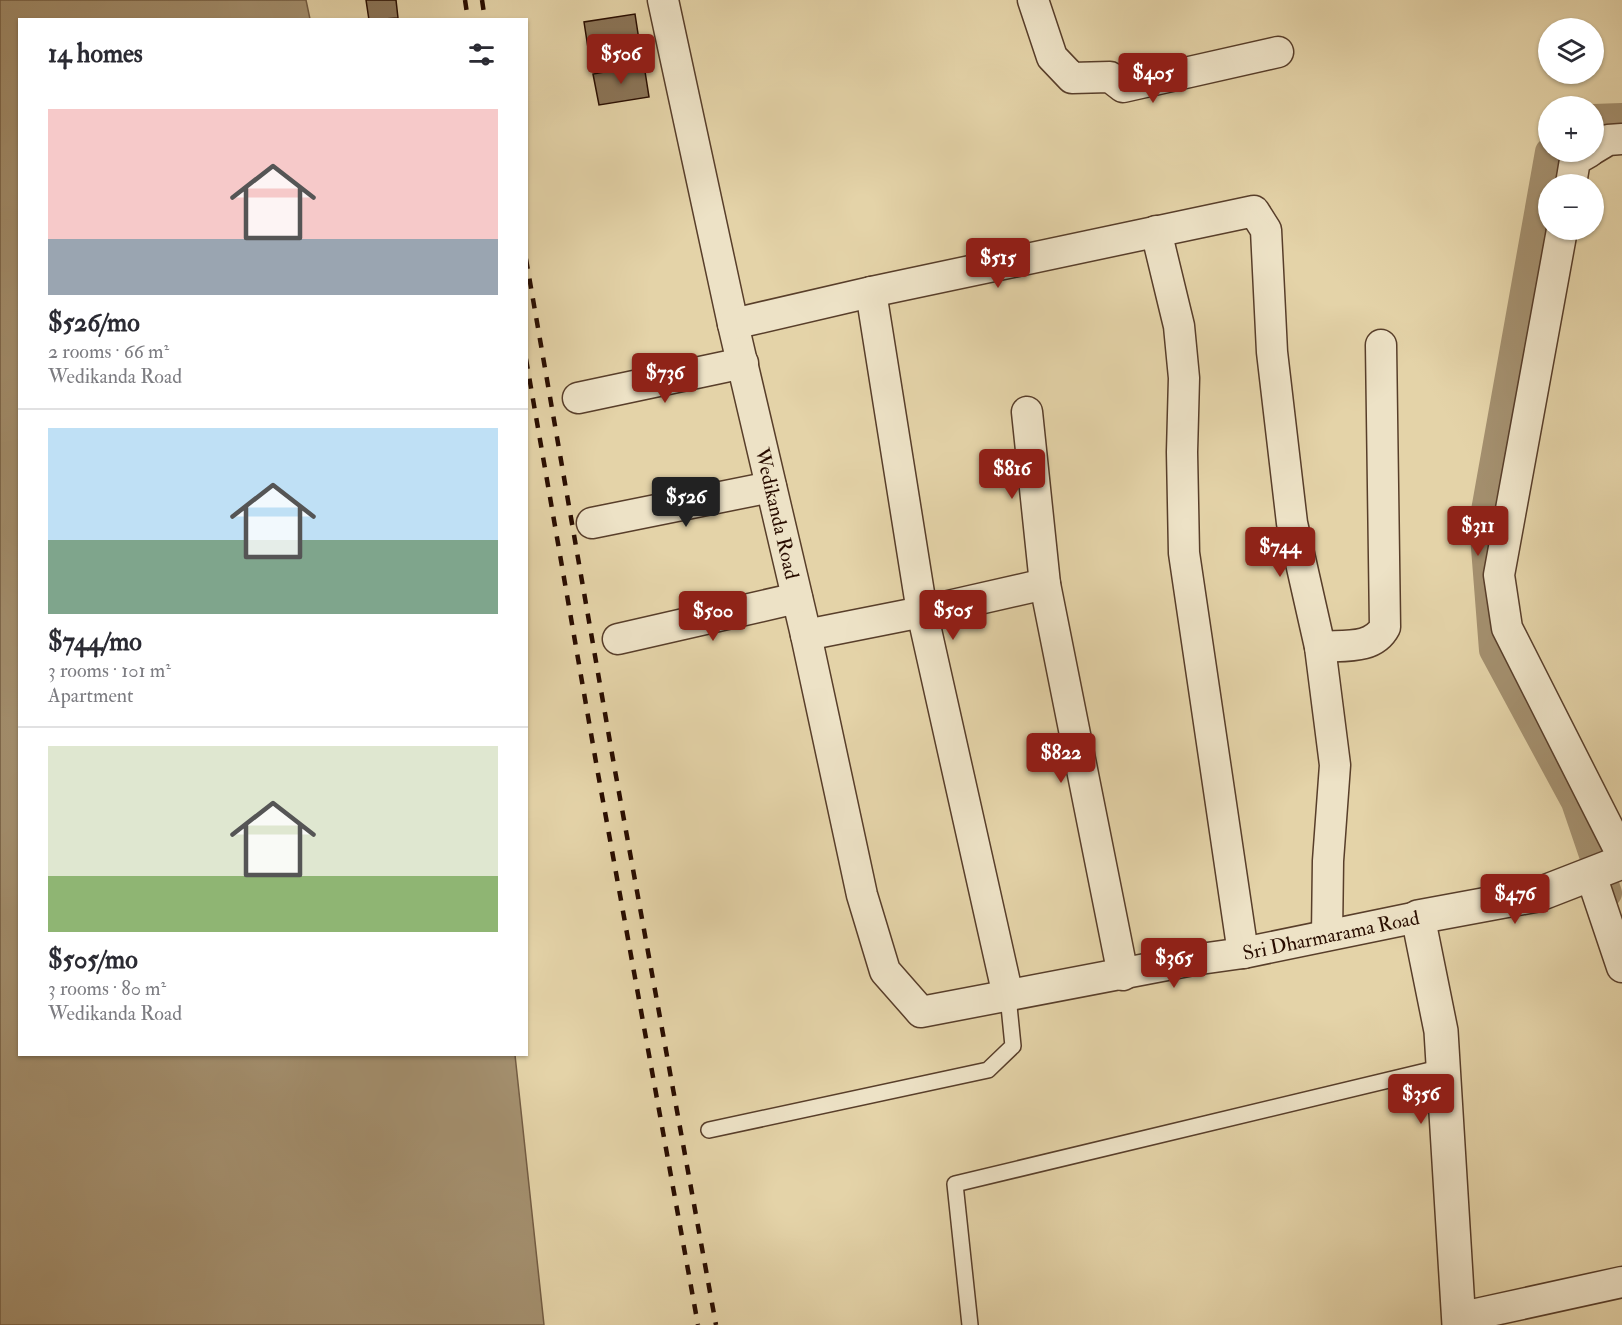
<!DOCTYPE html>
<meta charset="utf-8">
<style>
body{margin:0;font-family:"IM FELL Double Pica",serif;background:#f7f7f7;color:#2b2b33;height:100vh;display:flex;flex-direction:column;font-size:22px;white-space:nowrap}
*{box-sizing:border-box;margin:0}
p{font-size:20px;color:#7c7c81}
.icon{flex:none;width:33px;height:33px;fill:none;stroke:currentColor;stroke-width:2;stroke-linecap:round;stroke-linejoin:round}
.map{position:relative;flex:1;overflow:hidden}
.drawer{position:absolute;left:18px;top:18px;width:510px;height:1038px;display:flex;flex-direction:column;background:#fff;border-radius:0px;box-shadow:0 2px 4px #0004}
.drawer>*{flex:none}
.fabs{position:absolute;left:1538px;top:18px;display:grid;gap:12px}
.fabs a{display:grid;place-items:center;width:66px;height:66px;border-radius:50%;background:#fff;box-shadow:0 2px 4px #0004;font-size:30px}
.price{position:absolute;translate:-50% -51px;padding:0 14px;border-radius:6px;background:#8f2418;color:#fff;font-size:20px;line-height:39px;filter:drop-shadow(0 2px 3px #0008)}
.price::after{content:'';position:absolute;left:50%;top:36px;width:18px;height:14px;margin-left:-9px;background:inherit;clip-path:polygon(0 0,100% 0,50% 100%)}
.price.on{background:#222;color:#fff}
ul{padding:0;list-style:none}
li{display:grid;align-content:center;gap:12px;height:318px;padding:0 30px}
li+li{border-top:2px solid #e1e1e2}
li span{display:grid;place-items:center;height:186px;border-radius:0px;color:#555}
li>.icon{margin-inline-start:auto}
span .icon{width:108px;height:108px;fill:#fffc;stroke-width:1}
li b{font-size:26px}
h2{display:flex;justify-content:space-between;align-items:center;height:72px;padding:0 30px;font-size:26px}
.map>svg:first-child{display:block}
</style>
<div class="map">
<svg width="1622" height="1325" viewBox="0 0 1622 1325">
<rect width="100%" height="100%" fill="#e4d3a8"/>
<filter id="stains"><feTurbulence type="fractalNoise" baseFrequency=".00333" numOctaves="4"/><feColorMatrix values="0 0 0 0 .2 0 0 0 0 .09 0 0 0 0 .02 0 0 0 .5 -.17"/></filter>
<radialGradient id="worn" r=".72"><stop offset=".6" stop-color="#630" stop-opacity="0"/><stop offset="1" stop-color="#630" stop-opacity=".3"/></radialGradient>
<polygon fill="#a4906f" stroke="#735c43" stroke-width="1.5" points="0,0 306,0 310,19 20,20 20,1054 515,1055 544,1325 0,1325"/>
<g fill="none" stroke-linecap="round" stroke-linejoin="round">
<g stroke="#a4906f" stroke-width="30">
<polyline points="1593,119 1622,118"/>
<polyline points="1550,152 1484,522 1494,650 1576,802 1607,893"/>
</g>
</g>
<g fill="#8a7457" stroke="#290d00" stroke-width="1.5">
<polygon points="366,0 396,0 398,18 369,20"/>
<polygon points="635,14 639,40 588,48 584,22"/>
<polygon points="644,65 649,97 599,105 593,74"/>
</g>
<g fill="none" stroke-linecap="round" stroke-linejoin="round">
<g stroke="#583e2a" stroke-width="18">
<g id="service">
<polyline points="709,1130 988,1070 1013,1046 1008,996"/>
<polyline points="970,1325 955,1184 1443,1067"/>
</g>
</g>
<g stroke="#583e2a" stroke-width="33">
<g id="minor">
<path id="s1" d="M663,0L733,324L806,635L862,895L885,971L921,1012L1193,960L1243,953L1418,917"/>
<polyline points="1033,0 1052,57 1072,78 1110,77 1123,87 1278,52"/>
<polyline points="1593,149 1608,140 1622,139"/>
<polyline points="1571,184 1575,160 1589,152"/>
<polyline points="1562,230 1499,575 1507,628 1622,855"/>
<polyline points="1156,231 1179,326 1184,378 1182,452 1184,553 1243,953"/>
<polyline points="871,292 922,612 1008,996"/>
<polyline points="733,324 871,292 1254,211 1266,230 1272,352 1292,523 1320,647 1335,765 1328,861 1327,935"/>
<polyline points="578,398 743,363"/>
<polyline points="1027,412 1045,584 1123,975"/>
<polyline points="592,523 771,487"/>
<polyline points="806,635 922,612 1045,584"/>
<polyline points="618,639 797,598"/>
<path d="M1320,647C1343,645 1373,650 1385,627L1381,345"/>
<polyline points="1591,875 1622,967"/>
<polyline points="1458,1318 1622,1282"/>
</g>
</g>
<g stroke="#583e2a" stroke-width="36">
<polyline id="tertiary" points="1459,1325 1441,1031 1418,917 1537,895 1622,862"/>
</g>
<use href="#service" stroke="#ede2c6" stroke-width="15"/>
<use href="#minor" stroke="#ede2c6" stroke-width="30"/>
<use href="#tertiary" stroke="#ede2c6" stroke-width="33"/>
<g stroke="#290d00" stroke-width="4.5" stroke-dasharray="10 10" stroke-linecap="butt">
<polyline points="465,0 468,20"/>
<polyline points="482,0 485,20"/>
<polyline points="526,259 614,765 716,1325"/>
<polyline points="526,359 597,768 698,1325"/>
</g>
</g>
<g text-anchor="middle" stroke-width="4.5" stroke-linejoin="round" paint-order="stroke">
<g font-size="20" fill="#290d00" stroke="#ede2c6">
<text dy="7" stroke="none"><textPath href="#s1" startOffset="526">Wedikanda Road</textPath></text>
<text dy="7" stroke="none"><textPath href="#s1" startOffset="1468">Sri Dharmarama Road</textPath></text>
</g>
</g>
<rect width="100%" height="100%" filter="url(#stains)"/>
<rect width="100%" height="100%" fill="url(#worn)"/>
</svg>
<div class="fabs">
<a><svg class="icon" aria-label="layers" viewBox="0 0 24 24"><path d="M12 4l9 5-9 5-9-5zM3 14l9 5 9-5"/></svg></a>
<a>+</a>
<a>−</a>
</div>
<b class="price" style="left:621px;top:85px">$506</b>
<b class="price" style="left:1153px;top:104px">$405</b>
<b class="price" style="left:998px;top:289px">$515</b>
<b class="price" style="left:665px;top:404px">$736</b>
<b class="price" style="left:1012px;top:500px">$816</b>
<b class="price on" style="left:686px;top:528px">$526</b>
<b class="price" style="left:1478px;top:557px">$311</b>
<b class="price" style="left:1280px;top:578px">$744</b>
<b class="price" style="left:953px;top:641px">$505</b>
<b class="price" style="left:713px;top:642px">$500</b>
<b class="price" style="left:1061px;top:784px">$822</b>
<b class="price" style="left:1515px;top:925px">$476</b>
<b class="price" style="left:1174px;top:989px">$365</b>
<b class="price" style="left:1421px;top:1125px">$356</b>
<section class="drawer">
<h2>14 homes<svg class="icon" aria-label="filters" viewBox="0 0 24 24"><path d="M4 7h16M4 17h16"/><circle cx="9" cy="7" r="2"/><circle cx="15" cy="17" r="2"/></svg></h2>
<ul>
<li><span style="background:linear-gradient(#f6c9c9 70%,#9aa5b1 0)"><svg class="icon" aria-label="home" viewBox="0 0 24 24"><path d="M3 11l9-7 9 7M6 9v11h12V9"/></svg></span><div><b>$526/mo</b><p>2 rooms · 66 m²</p><p>Wedikanda Road</p></div></li>
<li><span style="background:linear-gradient(#bfe0f5 60%,#7fa58c 0)"><svg class="icon" aria-label="home" viewBox="0 0 24 24"><path d="M3 11l9-7 9 7M6 9v11h12V9"/></svg></span><div><b>$744/mo</b><p>3 rooms · 101 m²</p><p>Apartment</p></div></li>
<li><span style="background:linear-gradient(#dfe7d0 70%,#8fb573 0)"><svg class="icon" aria-label="home" viewBox="0 0 24 24"><path d="M3 11l9-7 9 7M6 9v11h12V9"/></svg></span><div><b>$505/mo</b><p>3 rooms · 80 m²</p><p>Wedikanda Road</p></div></li>
</ul>
</section>
</div>
